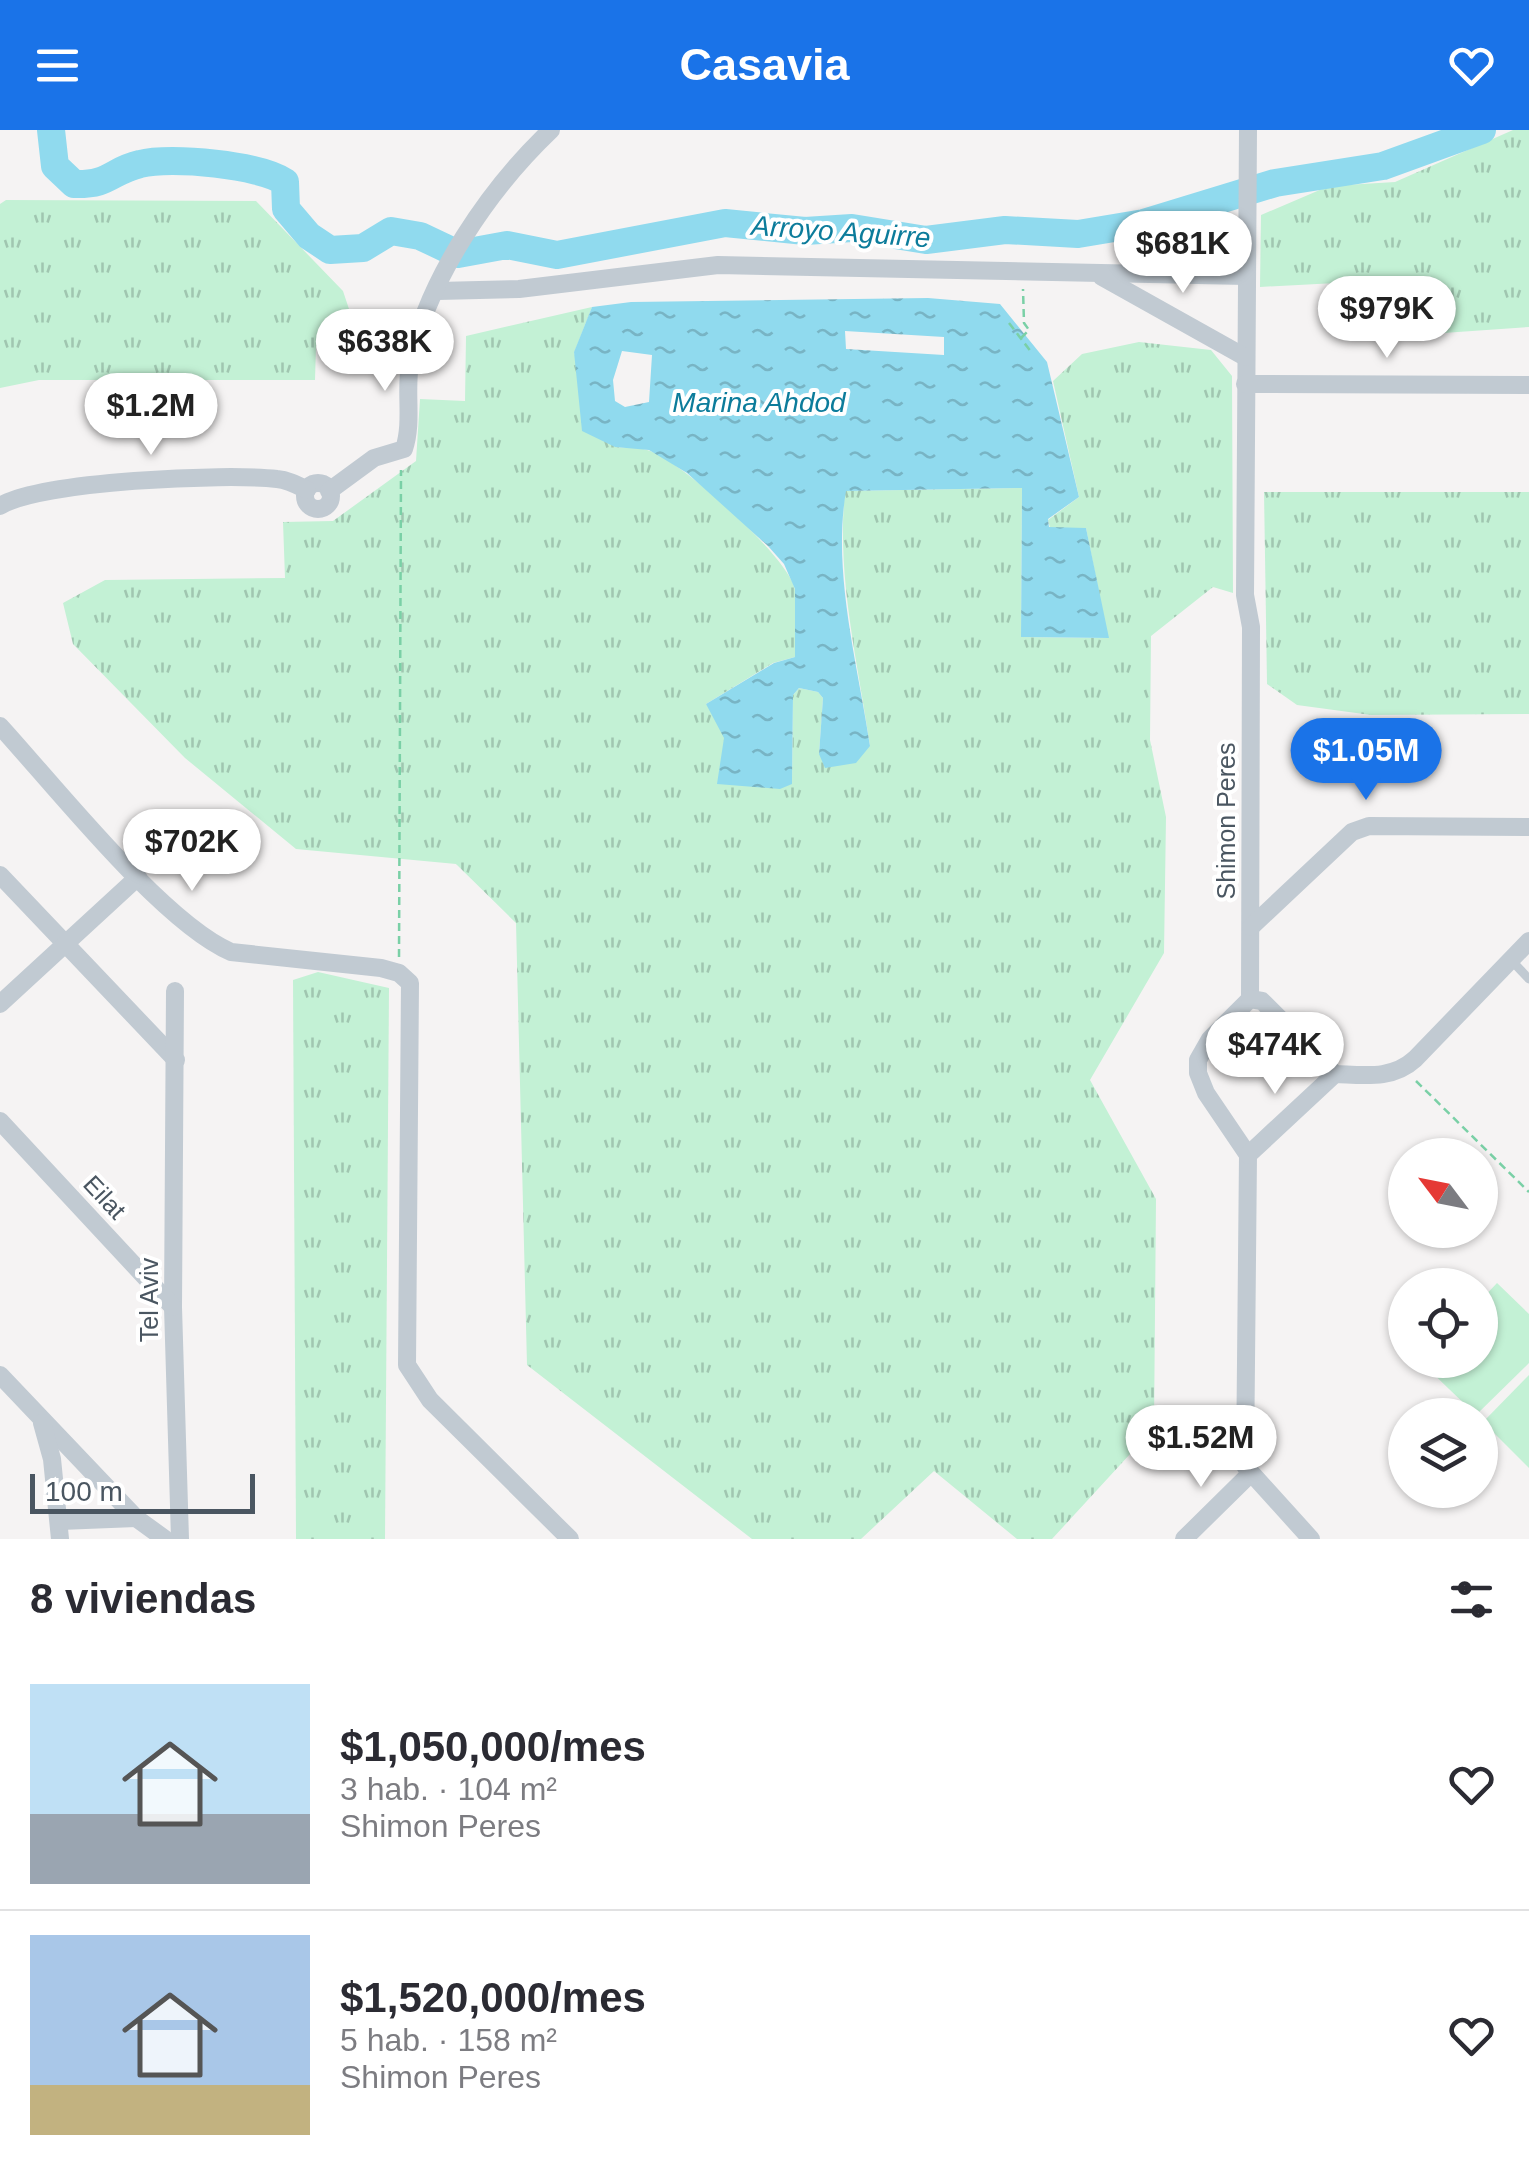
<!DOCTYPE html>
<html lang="es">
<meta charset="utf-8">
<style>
body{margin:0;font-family:Arial,sans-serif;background:#f7f7f7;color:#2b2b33;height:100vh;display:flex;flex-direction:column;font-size:38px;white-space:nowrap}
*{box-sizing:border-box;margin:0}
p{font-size:32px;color:#7c7c81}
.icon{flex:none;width:55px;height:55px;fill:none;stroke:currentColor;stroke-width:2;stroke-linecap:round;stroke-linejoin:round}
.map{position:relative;height:1409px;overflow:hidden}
.sheet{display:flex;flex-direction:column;background:#fff;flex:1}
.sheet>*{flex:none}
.needle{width:65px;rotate:302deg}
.fabs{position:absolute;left:1388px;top:1008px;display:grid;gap:20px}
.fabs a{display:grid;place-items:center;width:110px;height:110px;border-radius:50%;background:#fff;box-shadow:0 2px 8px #0004;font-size:50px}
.scale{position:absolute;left:30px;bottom:25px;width:225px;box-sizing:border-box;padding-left:10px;border:5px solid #4a5661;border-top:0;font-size:28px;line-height:35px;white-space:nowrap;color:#4a5661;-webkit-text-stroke:8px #fff;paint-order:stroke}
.price{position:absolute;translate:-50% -85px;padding:0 22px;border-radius:35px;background:#fff;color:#222;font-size:32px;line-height:65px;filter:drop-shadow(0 2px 5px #0008)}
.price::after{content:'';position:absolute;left:50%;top:60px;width:30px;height:22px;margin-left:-15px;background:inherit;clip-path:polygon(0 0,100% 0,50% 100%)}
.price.active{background:#1a73e8;color:#fff}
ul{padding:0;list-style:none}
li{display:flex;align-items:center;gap:30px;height:250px;padding:0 30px}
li+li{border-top:2px solid #e1e1e2}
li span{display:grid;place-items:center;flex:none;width:280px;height:200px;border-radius:0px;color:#555}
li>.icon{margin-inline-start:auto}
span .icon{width:120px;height:120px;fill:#fffc;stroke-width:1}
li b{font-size:42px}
h2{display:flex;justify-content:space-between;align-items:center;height:120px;padding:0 30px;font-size:42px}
header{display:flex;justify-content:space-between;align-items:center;height:130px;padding:0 30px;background:#1a73e8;color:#fff;font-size:45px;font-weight:600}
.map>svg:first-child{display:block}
</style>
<header><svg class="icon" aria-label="menu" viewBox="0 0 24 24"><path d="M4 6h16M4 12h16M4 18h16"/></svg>Casavia<svg class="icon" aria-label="heart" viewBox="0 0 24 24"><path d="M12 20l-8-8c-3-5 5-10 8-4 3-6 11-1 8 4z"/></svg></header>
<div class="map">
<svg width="1529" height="1409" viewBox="0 0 1529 1409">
<defs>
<pattern id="grass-tufts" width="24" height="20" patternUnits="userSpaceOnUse" patternTransform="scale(2.5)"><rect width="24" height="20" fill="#c3f1d5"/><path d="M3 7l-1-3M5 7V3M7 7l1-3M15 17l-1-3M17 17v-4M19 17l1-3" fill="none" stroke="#a0c6b0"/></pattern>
<pattern id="water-ripples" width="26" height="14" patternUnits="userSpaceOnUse" patternTransform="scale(2.5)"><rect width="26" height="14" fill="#90daee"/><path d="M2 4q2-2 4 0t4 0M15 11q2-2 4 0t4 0" fill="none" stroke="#78b4c4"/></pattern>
</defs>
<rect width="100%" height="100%" fill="#f5f3f3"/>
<g fill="url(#grass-tufts)">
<polygon points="1513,0 1529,0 1529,197 1415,205 1412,149 1260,157 1261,85 1329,56 1395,52"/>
<polygon points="6,70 256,71 343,161 361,215 316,216 315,250 39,250 0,258 0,74"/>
<path d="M592,177L574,223L615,317C625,318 637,317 647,320C680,329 784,424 794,456C801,476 795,505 795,527L773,533L706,574L792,654L793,565L799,558L818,562L823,568L819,624L870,616C858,533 836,445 845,361L1022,358L1021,507L1108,508L1086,398H1050L1048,390L1079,367L1053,251L1082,224L1139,212L1211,220L1232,246L1233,463L1213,457L1151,506L1150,610L1166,687L1164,823L1090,950L1156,1069L1154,1298L1052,1409H1017L934,1341L861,1409H752L527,1235L516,793L456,734L296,719L185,628L73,514L63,473L105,450L285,448L283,392L333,391L416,331L420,269L465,271L466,206Z"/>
<polygon points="1264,362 1529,362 1529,584 1371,585 1297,575 1267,554"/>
<polygon points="318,842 389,858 385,1409 296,1409 293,850"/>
</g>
<g fill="#c3f1d5">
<polygon points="1497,1153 1529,1184 1529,1233 1476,1285 1422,1233 1480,1230 1480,1171"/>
<polygon points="1529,1245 1529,1338 1483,1292"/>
</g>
<path fill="url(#water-ripples)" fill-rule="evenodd" d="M928,168L1000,174L1047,232L1079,367L1048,389L1049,397L1086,398L1109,508L1021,507L1022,358L846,361C832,443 858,535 870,616L856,633L825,638L819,624L823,568L818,562L799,558L793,565L792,654L780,659L717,654L724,608L706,574L774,533L795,527V459L784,434L768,416L687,343L649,320L615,317L582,301L574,222L592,177L631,172ZM845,201L944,207V225L846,219ZM622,221L652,225L649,272L625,277L615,271L613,250Z"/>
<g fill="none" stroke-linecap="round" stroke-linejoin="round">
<path stroke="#90daee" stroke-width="28" d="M51,0L55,36L74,54C111,55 110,41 140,34C171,26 261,35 285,52L286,79L309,106L330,120L363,118L391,101L420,106L458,124L507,115L557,125L725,93L805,101L852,98L926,110L1005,100L1078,104L1144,93L1275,53L1383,36L1482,0"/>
<g stroke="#7ad0a6" stroke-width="2.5" stroke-dasharray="8 5" stroke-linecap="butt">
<polyline points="1009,193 1032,223"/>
<polyline points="1021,208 1029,200 1024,193 1023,159"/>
<polyline points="399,827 401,340"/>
<polyline points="1416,951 1529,1062"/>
</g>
<polyline stroke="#c1cad2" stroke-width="9" points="1511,830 1529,849"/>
<g stroke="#c1cad2" stroke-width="18">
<polyline points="1248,0 1245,465 1251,497 1250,869 1210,909 1198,930 1198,943 1206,963 1248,1025 1245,1336 1311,1409"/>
<polyline points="1102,147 1245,227"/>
<polyline points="438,161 519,159 718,135 1246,146"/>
<polyline points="1245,254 1529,255"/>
<circle cx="318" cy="366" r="13"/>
<path d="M329,361L374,328L404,319C413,292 405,262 410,234C427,149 490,58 551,0"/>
<path d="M0,376C39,351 227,343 277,349C288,350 297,355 307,360"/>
<path d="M0,596C54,655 163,793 231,822L381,838L399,843L410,853L407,1235L430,1270L570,1409"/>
<polyline points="0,745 176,930"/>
<polyline points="1251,797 1352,702 1369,696 1529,697"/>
<polyline points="175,861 173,1177 180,1409"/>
<path d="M1250,869L1262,871L1335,944C1364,945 1392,950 1415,929L1529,811"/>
<polyline points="0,874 138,747"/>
<polyline points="0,991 173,1177"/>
<polyline points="1248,1025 1335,944"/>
<polyline points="0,1245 136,1388 165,1409"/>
<polyline points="42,1293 52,1329 60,1409"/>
<polyline points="60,1391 136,1388"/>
<polyline points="1184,1409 1250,1344"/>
</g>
</g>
<g text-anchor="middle" stroke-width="8" stroke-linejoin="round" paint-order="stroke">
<g font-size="25" fill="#4a5661" stroke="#fff">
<text transform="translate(1226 691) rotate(-90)" y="9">Shimon Peres</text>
<text transform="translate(105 1067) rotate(47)" y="9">Eilat</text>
<text transform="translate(149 1170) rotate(-90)" y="9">Tel Aviv</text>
</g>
<g font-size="28" font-style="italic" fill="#0c7c9b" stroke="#fff">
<text transform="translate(841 101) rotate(4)" y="10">Arroyo Aguirre</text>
<text x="759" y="282">Marina Ahdod</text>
</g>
</g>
</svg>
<div class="fabs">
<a><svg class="needle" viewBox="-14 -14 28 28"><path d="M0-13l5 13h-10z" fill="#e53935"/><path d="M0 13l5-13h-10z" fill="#7c7c81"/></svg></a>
<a><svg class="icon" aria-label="locate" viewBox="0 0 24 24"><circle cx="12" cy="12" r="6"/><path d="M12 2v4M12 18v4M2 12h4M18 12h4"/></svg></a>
<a><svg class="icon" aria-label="layers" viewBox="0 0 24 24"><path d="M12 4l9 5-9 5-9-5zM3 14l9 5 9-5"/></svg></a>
</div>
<div class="scale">100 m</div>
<b class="price" style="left:1183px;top:166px">$681K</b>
<b class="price" style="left:1387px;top:231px">$979K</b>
<b class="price" style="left:385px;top:264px">$638K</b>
<b class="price" style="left:151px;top:328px">$1.2M</b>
<b class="price active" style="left:1366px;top:673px">$1.05M</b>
<b class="price" style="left:192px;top:764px">$702K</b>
<b class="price" style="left:1275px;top:967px">$474K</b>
<b class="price" style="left:1201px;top:1360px">$1.52M</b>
</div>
<section class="sheet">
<h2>8 viviendas<svg class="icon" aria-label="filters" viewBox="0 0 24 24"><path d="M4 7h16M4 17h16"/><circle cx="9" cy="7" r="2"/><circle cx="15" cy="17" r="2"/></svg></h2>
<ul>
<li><span style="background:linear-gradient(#bfe0f5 65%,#9aa5b1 0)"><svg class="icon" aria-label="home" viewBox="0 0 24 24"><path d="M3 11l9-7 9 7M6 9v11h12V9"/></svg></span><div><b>$1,050,000/mes</b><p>3 hab. · 104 m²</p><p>Shimon Peres</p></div><svg class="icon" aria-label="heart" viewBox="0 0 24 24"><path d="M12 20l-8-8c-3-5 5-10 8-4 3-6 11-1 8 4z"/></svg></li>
<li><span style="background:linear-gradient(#a9c7e8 75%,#c2b280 0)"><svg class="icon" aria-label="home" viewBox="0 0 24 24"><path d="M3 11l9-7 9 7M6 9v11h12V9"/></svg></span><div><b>$1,520,000/mes</b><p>5 hab. · 158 m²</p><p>Shimon Peres</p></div><svg class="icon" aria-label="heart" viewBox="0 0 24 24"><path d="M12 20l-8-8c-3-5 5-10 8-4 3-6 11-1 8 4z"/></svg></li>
</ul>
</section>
